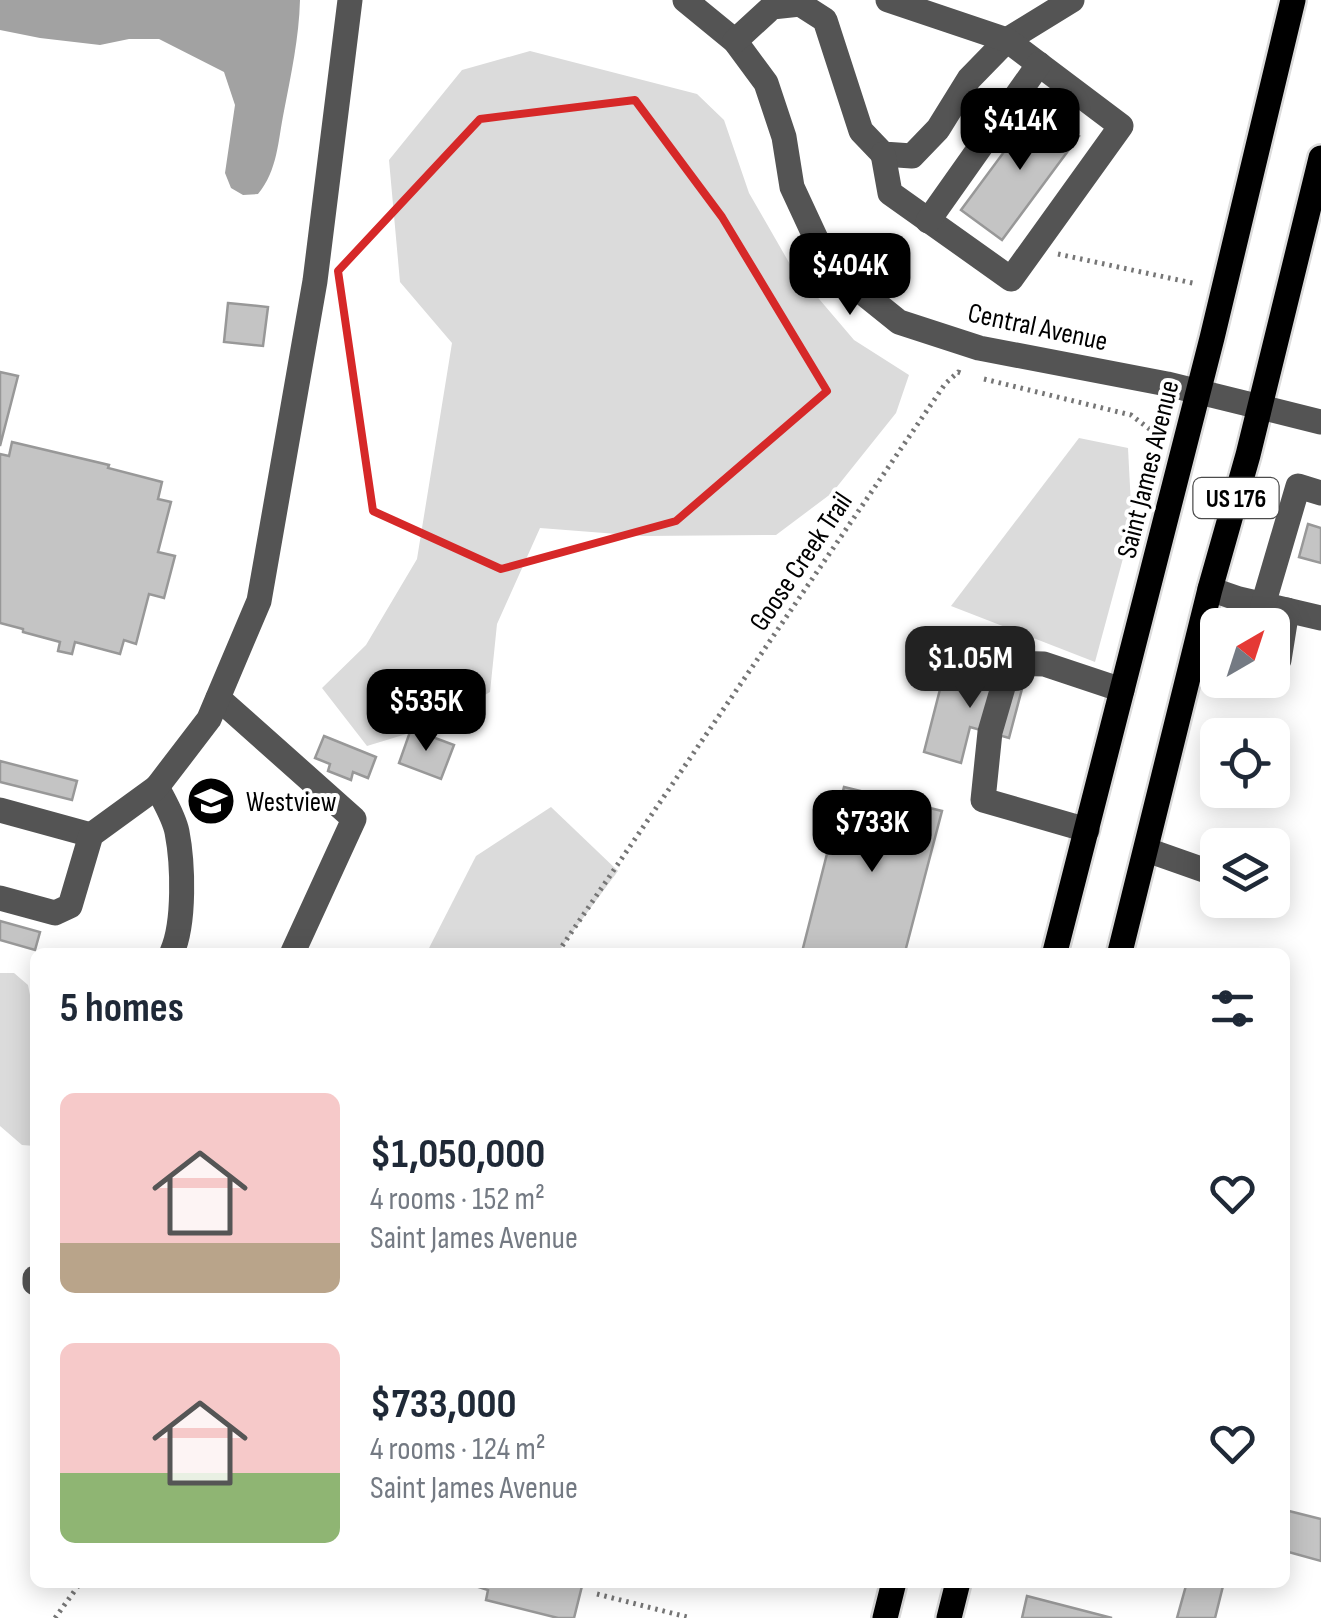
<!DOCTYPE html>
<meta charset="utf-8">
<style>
body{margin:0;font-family:"Sofia Sans Condensed",sans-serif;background:#f6f6f7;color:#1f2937;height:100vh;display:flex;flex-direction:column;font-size:38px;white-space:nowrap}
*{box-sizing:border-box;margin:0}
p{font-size:32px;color:#747a83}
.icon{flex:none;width:55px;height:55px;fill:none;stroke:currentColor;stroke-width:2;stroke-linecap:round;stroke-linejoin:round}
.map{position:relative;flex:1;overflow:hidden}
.details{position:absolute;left:30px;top:948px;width:1260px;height:640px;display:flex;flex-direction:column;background:#fff;border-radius:15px;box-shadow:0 5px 25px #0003}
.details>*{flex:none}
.needle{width:65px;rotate:39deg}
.controls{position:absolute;left:1200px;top:608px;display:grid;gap:20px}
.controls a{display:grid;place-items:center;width:90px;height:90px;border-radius:15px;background:#fff;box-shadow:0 5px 25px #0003;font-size:50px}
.price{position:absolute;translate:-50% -85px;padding:0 22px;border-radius:20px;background:#000;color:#fff;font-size:32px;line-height:65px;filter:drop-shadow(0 2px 5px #0008)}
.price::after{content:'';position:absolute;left:50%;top:60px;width:30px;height:22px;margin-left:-15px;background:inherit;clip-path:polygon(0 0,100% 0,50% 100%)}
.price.current{background:#222;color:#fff}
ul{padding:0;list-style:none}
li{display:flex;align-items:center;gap:30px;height:250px;padding:0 30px}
li span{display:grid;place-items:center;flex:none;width:280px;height:200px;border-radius:15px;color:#555}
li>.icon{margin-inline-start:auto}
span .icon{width:120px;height:120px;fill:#fffc;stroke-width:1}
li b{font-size:42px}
h2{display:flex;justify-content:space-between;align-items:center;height:120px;padding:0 30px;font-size:42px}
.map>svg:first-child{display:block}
</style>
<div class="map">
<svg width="1321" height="1618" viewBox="0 0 1321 1618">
<rect width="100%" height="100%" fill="#fff"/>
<g fill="#dbdbdb">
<polygon points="530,51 697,94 724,120 749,193 791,266 854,340 909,375 896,413 832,493 776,535 643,536 540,528 497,624 490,692 426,728 367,746 322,688 366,645 417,559 452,343 400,282 389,160 462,70"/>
<polygon points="1079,438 1128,448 1132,525 1095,662 951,606"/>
<polygon points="551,807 618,871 558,952 427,952 476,856"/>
<polygon points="0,973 14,973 28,985 31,1000 35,1001 35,1146 22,1145 0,1126"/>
</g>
<path fill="#a2a2a2" d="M0,0H300C299,38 291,74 284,111C278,140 278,170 258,194L243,195L231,188L225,173L235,105L224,72L159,39H129L100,45L40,38L0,30Z"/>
<g fill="#c4c4c4" stroke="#989898" stroke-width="2.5">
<polygon points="1038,106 1079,136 1002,240 961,210"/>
<polygon points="228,303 268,307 263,346 224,342"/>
<polygon points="0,372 18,376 0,446"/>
<polygon points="12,442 109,465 108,468 162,482 158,499 171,502 158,552 175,556 164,598 149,594 136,644 124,640 120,654 75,642 72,654 58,651 60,642 23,632 23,629 0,623 0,454 9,456"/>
<polygon points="1308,524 1321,528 1321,563 1299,557"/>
<polygon points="946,666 1023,685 1009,738 970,727 961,763 924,752"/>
<polygon points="411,729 454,745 441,779 399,763"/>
<polygon points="324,736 376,757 368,778 353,772 351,780 328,771 330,764 315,758"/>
<polygon points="0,761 77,781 72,800 0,782"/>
<polygon points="844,787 942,811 905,952 802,952"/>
<polygon points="0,921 40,932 35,950 0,940"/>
<polygon points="1285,1510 1321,1519 1321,1561 1285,1551"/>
<polygon points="463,1582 583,1582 574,1618 558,1618 486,1600 488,1590"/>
<polygon points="1187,1582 1224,1582 1215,1618 1177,1618"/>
<polygon points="1027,1596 1112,1618 1022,1618"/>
</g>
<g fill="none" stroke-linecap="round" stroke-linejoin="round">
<g stroke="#dbdbdb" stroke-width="30">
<g id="major">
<polyline points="1055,952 1212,338 1293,0"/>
<polyline points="1120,952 1210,589 1248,455 1321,158"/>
<polyline points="885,1618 894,1582"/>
<polyline points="949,1618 958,1582"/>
</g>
</g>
<g stroke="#767676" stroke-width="5" stroke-dasharray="2.5 5" stroke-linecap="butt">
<polyline points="1058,254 1197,284"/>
<polyline points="984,379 1131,415 1152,431 1160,434"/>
<polyline points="558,952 945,384 958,372 963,374"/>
<polyline points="597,1594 691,1618"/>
<polyline points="55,1618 81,1582"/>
</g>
<g stroke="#545454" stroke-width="25">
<polyline points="685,0 735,41 766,83 784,137 792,187 818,243 853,285 899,322 979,348 1167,384 1321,422"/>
<polyline points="735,41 772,7 800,4 825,20 861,131 883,154 912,156 938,129 969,79 1007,40 1072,0"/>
<polyline points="883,154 890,193 1011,279 1121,126 1007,40 888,0"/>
<polyline points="928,221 1039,64"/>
<polyline points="1210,589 1239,599 1321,618"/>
<polyline points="1263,605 1298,486 1321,493"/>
<polyline points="1279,660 1287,610"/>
<polyline points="218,698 354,819 293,952"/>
<path d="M157,787C164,801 174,817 177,832C183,863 185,923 172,952"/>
<polyline points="0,810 91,835"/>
<polyline points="1087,830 983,800 990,732 1010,663 1044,664 1122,690"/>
<polyline points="1147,850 1218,875"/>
<polyline points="0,898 55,913 70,906 91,835 157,787 209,719 259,601 315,281 350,0"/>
<polyline points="35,1278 35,1283"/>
</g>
<use href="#major" stroke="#000" stroke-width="25"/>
</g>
<path fill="none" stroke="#d62828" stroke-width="8" stroke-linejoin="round" d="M635,100L722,217L827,391L676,521L501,569L373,511L338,271L480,119Z"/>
<defs>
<g id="school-disc" transform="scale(2.5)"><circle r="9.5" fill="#000" stroke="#fff"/><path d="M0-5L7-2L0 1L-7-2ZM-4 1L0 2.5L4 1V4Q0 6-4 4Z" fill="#fff"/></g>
</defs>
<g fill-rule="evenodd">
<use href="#school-disc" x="211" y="801"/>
</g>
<g text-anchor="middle" stroke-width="8" stroke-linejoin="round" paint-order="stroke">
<rect fill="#fff" stroke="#4c4c4c" stroke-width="2.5" x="1193.5" y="478" width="85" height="40" rx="8"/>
<g font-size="25" font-weight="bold" fill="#000">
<text x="1236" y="507">US 176</text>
</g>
<g font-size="28" fill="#000" stroke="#fff">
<text transform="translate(1038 326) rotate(12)" y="10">Central Avenue</text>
<text transform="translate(1147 469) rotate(-76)" y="10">Saint James Avenue</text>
<text transform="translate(800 561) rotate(-56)" y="10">Goose Creek Trail</text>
</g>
<g font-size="28" fill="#000" stroke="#fff" text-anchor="start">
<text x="246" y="811">Westview</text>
</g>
</g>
</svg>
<div class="controls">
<a><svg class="needle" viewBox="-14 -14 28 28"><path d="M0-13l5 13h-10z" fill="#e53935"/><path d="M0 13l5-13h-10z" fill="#747a83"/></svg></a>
<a><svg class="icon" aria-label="locate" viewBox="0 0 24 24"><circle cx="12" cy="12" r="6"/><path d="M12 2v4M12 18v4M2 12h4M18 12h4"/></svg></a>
<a><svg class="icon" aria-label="layers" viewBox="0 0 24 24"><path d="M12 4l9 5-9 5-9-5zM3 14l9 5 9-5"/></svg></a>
</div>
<b class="price" style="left:1020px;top:173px">$414K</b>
<b class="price" style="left:850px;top:318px">$404K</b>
<b class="price current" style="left:970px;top:711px">$1.05M</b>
<b class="price" style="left:426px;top:754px">$535K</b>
<b class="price" style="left:872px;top:875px">$733K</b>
<section class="details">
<h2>5 homes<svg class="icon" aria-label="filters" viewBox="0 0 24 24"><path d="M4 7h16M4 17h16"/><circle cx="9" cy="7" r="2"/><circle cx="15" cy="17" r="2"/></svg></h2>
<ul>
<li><span style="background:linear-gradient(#f6c9c9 75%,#b9a48a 0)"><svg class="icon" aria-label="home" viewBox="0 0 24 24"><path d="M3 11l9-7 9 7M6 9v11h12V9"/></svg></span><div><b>$1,050,000</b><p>4 rooms · 152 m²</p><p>Saint James Avenue</p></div><svg class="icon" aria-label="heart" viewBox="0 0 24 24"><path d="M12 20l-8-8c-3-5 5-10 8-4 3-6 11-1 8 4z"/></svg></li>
<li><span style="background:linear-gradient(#f6c9c9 65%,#8fb573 0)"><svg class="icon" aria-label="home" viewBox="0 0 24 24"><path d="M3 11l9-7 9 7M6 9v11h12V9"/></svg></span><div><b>$733,000</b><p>4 rooms · 124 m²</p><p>Saint James Avenue</p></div><svg class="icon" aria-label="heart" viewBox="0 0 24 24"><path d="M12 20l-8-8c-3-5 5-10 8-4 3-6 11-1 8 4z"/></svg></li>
</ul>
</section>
</div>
